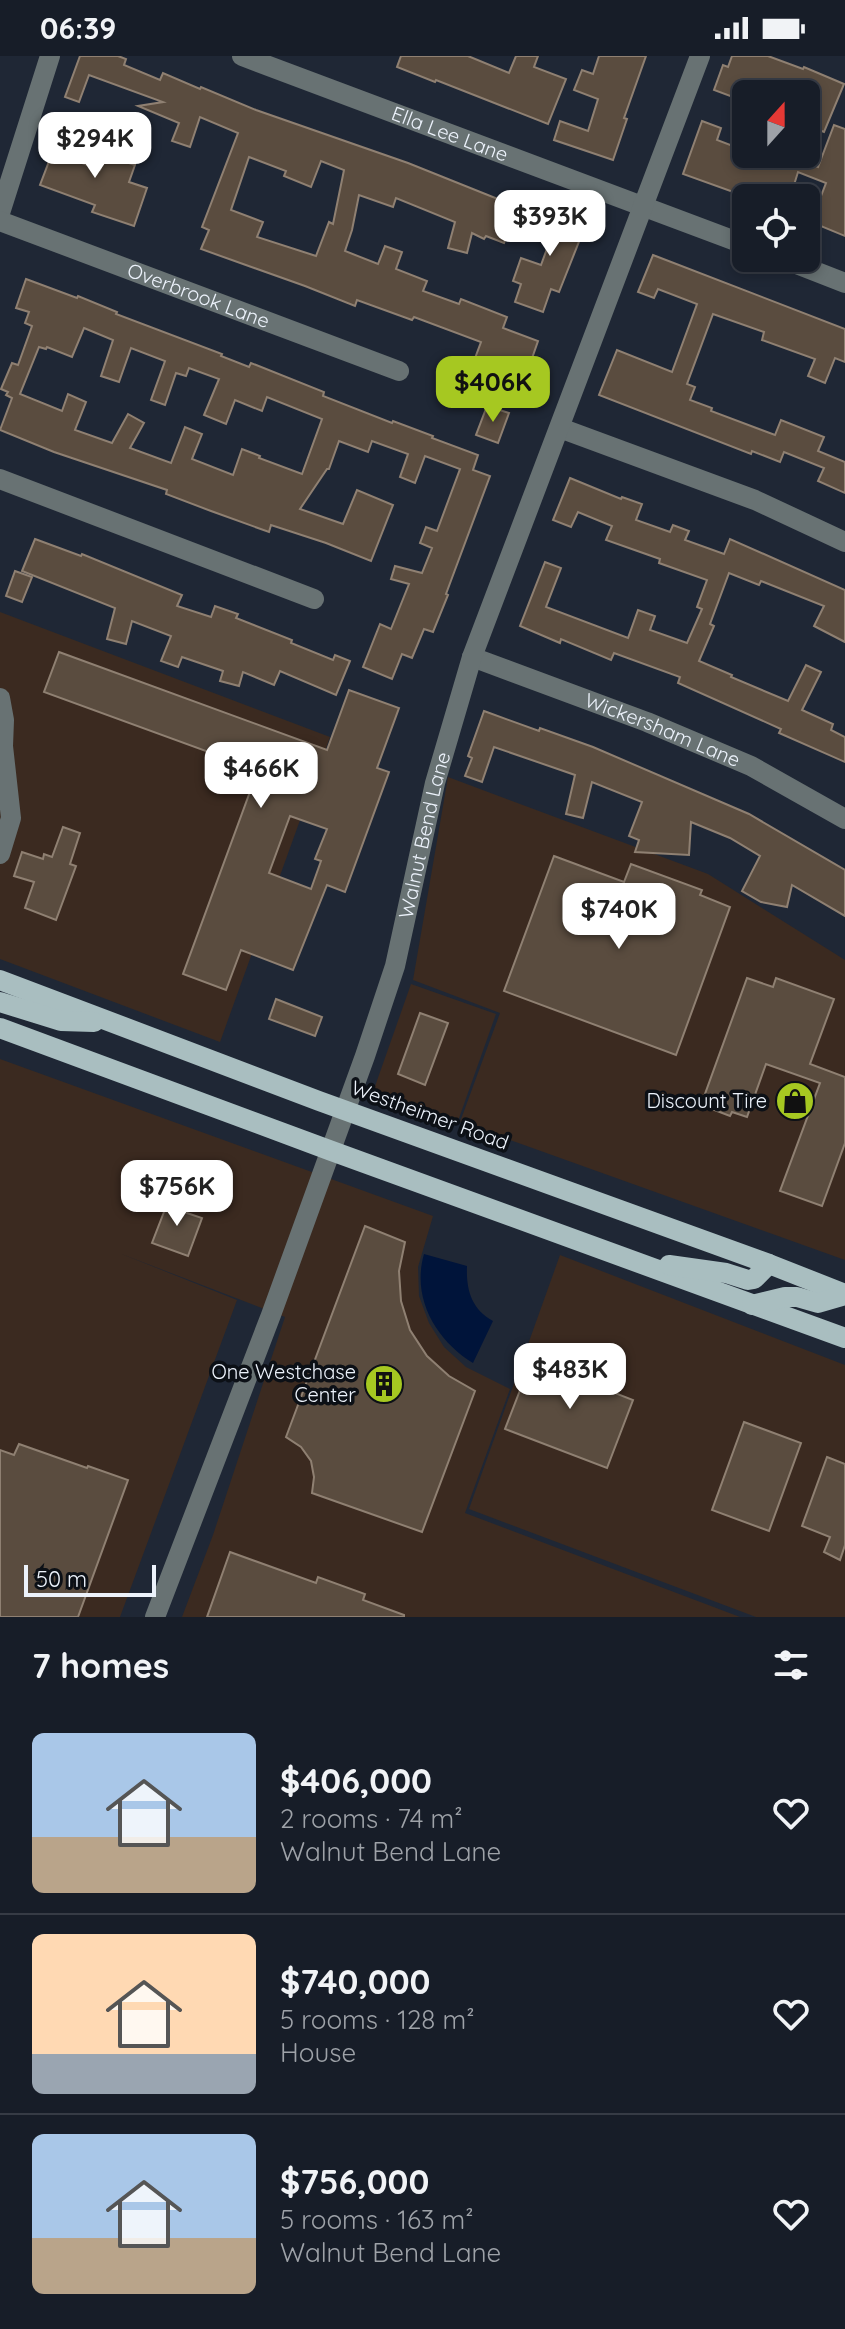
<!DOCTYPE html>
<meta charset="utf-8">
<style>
body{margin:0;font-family:Quicksand,sans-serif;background:#242a34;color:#f1f3f6;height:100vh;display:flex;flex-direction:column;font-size:30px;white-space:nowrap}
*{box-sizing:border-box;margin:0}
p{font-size:26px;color:#9ea2a8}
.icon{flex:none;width:44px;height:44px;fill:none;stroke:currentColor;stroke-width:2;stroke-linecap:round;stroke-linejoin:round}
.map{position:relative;height:1561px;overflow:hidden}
.sheet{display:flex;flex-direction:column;background:#171d28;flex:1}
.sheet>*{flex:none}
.needle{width:52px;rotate:21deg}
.tools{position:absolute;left:732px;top:24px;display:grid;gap:16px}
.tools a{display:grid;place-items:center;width:88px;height:88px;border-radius:12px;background:#171d28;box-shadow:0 4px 12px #0003,0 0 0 2px #363b45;font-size:40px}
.scale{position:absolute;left:24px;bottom:20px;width:132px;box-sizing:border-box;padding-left:8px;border:4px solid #ecf2fb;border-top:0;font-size:22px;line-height:28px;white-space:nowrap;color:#ecf2fb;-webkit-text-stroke:6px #0c1016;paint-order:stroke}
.price{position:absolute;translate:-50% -68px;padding:0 18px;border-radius:16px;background:#fff;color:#222;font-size:26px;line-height:52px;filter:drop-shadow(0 2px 4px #0008)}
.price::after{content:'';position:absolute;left:50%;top:48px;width:24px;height:18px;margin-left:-12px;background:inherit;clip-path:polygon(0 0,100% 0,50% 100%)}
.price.active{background:#a6c821;color:#111}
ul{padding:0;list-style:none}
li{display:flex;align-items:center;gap:24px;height:200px;padding:0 32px}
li+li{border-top:2px solid #363b45}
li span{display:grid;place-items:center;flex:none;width:224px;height:160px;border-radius:12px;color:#555}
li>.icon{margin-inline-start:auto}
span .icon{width:96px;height:96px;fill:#fffc;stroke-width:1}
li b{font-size:34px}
h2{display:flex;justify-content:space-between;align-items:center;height:96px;padding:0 32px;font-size:34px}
.status{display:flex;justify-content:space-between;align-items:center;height:56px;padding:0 40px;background:#171d28;direction:ltr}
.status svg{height:22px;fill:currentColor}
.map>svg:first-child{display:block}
</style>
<div class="status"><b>06:39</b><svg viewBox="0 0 49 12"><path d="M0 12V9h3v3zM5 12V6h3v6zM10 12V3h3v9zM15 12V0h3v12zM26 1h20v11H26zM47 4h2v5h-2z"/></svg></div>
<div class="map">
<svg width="845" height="1561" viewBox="0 0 845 1561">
<rect width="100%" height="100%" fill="#1f2735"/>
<g fill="#3b2a20">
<polygon points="0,556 330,681 220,986 0,903"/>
<polygon points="448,721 708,818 845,904 845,1204 460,1066 500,957 413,924"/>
<polygon points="411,928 496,958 458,1065 373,1036"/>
<polygon points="0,1003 433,1160 418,1211 419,1240 429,1267 444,1291 466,1311 510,1333 465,1457 740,1561 182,1561 213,1479 285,1261 119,1197 237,1244 120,1561 0,1561"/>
<polygon points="560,1199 845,1309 845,1561 756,1561 469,1453"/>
</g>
<path fill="#00143a" d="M424,1198L467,1210C466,1233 471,1253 493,1265L473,1307C437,1285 411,1243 424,1198Z"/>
<g fill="#5a4c3f" stroke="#8f8072" stroke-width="2" fill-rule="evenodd">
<path d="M80,0H118L126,3L124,9L160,24L163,17L200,33L201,31L256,54L408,107L518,151L504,187L486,180L484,183L472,177L467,197L448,192L455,166L396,142L393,151L359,139L352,174L345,195L378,208L385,190L402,196L396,213L427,225L423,235L459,248L461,243L507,261L503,272L538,285L522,331L492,320L484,341L468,334L476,314L471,313L481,286L414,261L412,264L357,244L355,250L305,230L201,193L209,174L202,171L238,77L200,61L190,91L172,85L179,67L138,50L163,46L89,19L79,46L65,41ZM249,101L286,115L284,120L311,131L321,105L344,114L333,168L329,166L316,200L257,181L263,166L231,154Z"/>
<polygon points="401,0 468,0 509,17 516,0 538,0 534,11 566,23 548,68 436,24 435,26 397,11"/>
<polygon points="599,0 646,0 624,62 627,63 613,104 554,84 560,65 588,75 598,43 574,34 582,14 593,18"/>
<polygon points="732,0 768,0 803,13 804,11 844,28 824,76 809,70 817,51 806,47 806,38 778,38 740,24 733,41 714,34 723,9 728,11"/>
<polygon points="702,65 721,72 717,84 746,95 746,101 778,110 782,99 818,111 834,69 845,73 845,180 811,166 826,127 798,116 790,142 750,142 683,118"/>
<polygon points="61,74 83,82 74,104 100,114 108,91 128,98 126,106 135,109 129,126 147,132 134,170 92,156 95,149 40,129"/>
<polygon points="542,146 588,163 559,236 551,233 543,256 515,246 521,228 513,225 521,202 541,209 555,171 535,163"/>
<polygon points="653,199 845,273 845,306 835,302 825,327 808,320 815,303 762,284 764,276 713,258 687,328 695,331 690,344 712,352 711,355 775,379 781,364 824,381 818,395 845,406 845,437 818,425 824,412 784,396 780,406 752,395 751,398 599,339 617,294 672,316 697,248 658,233 654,242 638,236"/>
<path d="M26,223L77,242L78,240L117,256L116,258L222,298L221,300L249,311L251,307L324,336L323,340L392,367L393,365L433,380L432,382L478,399L473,414L490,420L446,538L448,539L433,576L424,573L412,602L402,598L392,623L363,611L380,568L391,573L409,528L391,523L395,510L422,517L432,492L420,487L426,471L437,475L460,413L425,400L415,427L400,421L408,398L372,385L368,396L339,385L329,413H327L300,453L343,468L357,434L393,449L371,505L326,487L271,469L269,476L211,455L166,438L167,434L54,396L0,374L12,342L6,339L8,336L1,333L12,307L18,309L32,270L25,267L29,256L16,252ZM84,272L113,284L101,320L119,326L131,292L165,305L151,344L165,349L176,317L186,320L189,312L219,323L204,359L226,368L235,344L262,355L267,341L322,363L302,418L259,402L260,400L242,393L233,419L192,403L202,378L185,371L171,407L130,392L144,367L128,358L112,387L75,374L86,346L68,338L62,355L20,338L39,291L46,293L47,291L72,301Z"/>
<polygon points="487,350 509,357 498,387 476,379"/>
<polygon points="570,422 621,443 622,441 642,448 636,464 670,476 673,469 689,475 685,484 724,498 730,483 845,534 845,586 814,570 824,550 761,525 759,529 729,517 710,568 714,570 699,605 732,619 731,621 788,645 806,609 821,616 802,654 833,668 831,674 845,681 845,706 779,677 781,673 678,627 680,621 614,597 611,604 561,583 560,587 520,570 545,506 561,512 546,551 628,582 638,554 655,560 650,574 687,587 702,553 697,551 707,524 659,507 660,503 606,484 612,470 578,456 571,471 553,464"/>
<polygon points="35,483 81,500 82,498 182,539 177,550 211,561 215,550 238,558 236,562 292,584 291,587 333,604 335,599 350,605 336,639 280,615 274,629 243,616 239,630 220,625 223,615 182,601 178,611 161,605 171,580 132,565 126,588 107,583 115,552 22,515"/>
<polygon points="15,515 32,521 22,546 6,540"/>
<path d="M59,596L327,694L349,634L399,652L377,712L389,716L345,836L327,829L293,914L241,894L226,934L183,918L258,714L44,636ZM290,760L327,773L315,803L321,805L311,833L269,817Z"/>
<polygon points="484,655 539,675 540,672 593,691 749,758 845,814 845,860 792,829 787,851 761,846 742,835 760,800 730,782 691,766 689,799 635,796 639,784 629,780 642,746 592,726 583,762 566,758 575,719 494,691 482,726 465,720 472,702 468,700"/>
<polygon points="63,771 80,777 70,808 76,810 56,864 25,852 34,826 14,820 22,796 43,803 44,798 52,801"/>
<polygon points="554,800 624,826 631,808 702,834 700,839 730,851 676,999 504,935"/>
<polygon points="747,922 773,931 776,922 834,943 810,1008 845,1021 845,1087 822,1150 780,1135 820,1027 766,1008 747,1061 732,1056 730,1060 701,1049"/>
<polygon points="276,943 322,961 315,980 269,963"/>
<polygon points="420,957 448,967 425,1029 398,1018"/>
<polygon points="169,1143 189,1150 187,1157 202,1162 188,1200 152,1187"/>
<polygon points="365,1170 405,1186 399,1215 401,1245 410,1274 427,1300 449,1320 475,1335 422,1476 312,1437 314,1421 311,1405 301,1391 286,1381"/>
<polygon points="559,1302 612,1322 607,1334 633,1344 607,1412 505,1373 531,1306 554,1315"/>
<polygon points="744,1366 801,1387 769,1475 712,1454"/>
<polygon points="19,1388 87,1412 88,1410 128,1424 78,1561 0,1561 0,1394 14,1399"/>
<polygon points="827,1401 845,1408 845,1489 840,1504 824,1496 830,1481 802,1470"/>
<polygon points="230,1496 316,1527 318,1521 365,1538 363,1544 404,1559 404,1561 207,1561"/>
</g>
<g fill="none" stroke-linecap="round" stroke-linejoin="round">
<g stroke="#687273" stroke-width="20">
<path id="s1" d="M242,0L746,189"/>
<polyline points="0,157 50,0"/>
<path id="s2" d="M0,165L399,315"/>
<polyline points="781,202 845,227"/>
<polyline points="560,372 755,444 845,486"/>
<polyline points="0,423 314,543"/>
<path id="s3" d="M472,601L647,666L751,710L845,763"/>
<polyline points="0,642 4,664 3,690 11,762 0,798"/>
<path id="s4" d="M155,1561L271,1259L365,1000L395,910L435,727L472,601L700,0"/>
</g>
<g stroke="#a9bec0" stroke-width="20">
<polyline points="0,924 319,1045 769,1208 845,1238"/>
<polyline points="0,946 61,965 94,966"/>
<polyline points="0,972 329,1094 845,1282"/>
<polyline points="669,1209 726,1217 748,1224 754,1223 769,1208"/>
<polyline points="752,1249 785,1241 797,1241 818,1247 845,1239"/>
</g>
</g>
<defs>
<g id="shop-disc" transform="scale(2)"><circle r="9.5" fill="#a6c821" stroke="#0c1016"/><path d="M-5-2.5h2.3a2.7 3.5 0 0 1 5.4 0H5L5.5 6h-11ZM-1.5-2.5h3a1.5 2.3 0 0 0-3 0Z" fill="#111"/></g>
<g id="building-disc" transform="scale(2)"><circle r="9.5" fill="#a6c821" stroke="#0c1016"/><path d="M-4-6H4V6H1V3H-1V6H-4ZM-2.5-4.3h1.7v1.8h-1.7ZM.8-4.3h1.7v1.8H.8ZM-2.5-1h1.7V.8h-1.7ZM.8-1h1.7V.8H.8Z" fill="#111"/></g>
</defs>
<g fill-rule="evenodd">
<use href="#shop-disc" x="795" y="1045"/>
<use href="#building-disc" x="384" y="1328"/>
</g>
<g text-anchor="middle" stroke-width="7" stroke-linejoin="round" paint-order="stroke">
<g font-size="20" fill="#ecf2fb" stroke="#0c1016">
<text dy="7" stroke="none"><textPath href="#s1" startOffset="222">Ella Lee Lane</textPath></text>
<text dy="7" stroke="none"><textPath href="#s2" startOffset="212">Overbrook Lane</textPath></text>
<text dy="7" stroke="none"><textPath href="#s3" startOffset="204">Wickersham Lane</textPath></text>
<text dy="7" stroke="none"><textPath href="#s4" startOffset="828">Walnut Bend Lane</textPath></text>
<text transform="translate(430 1059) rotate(20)" y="7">Westheimer Road</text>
</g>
<g font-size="20" fill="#ecf2fb" stroke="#0c1016" text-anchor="end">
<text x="767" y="1052">Discount Tire</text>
<text x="356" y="1323">One Westchase<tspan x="356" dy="23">Center</tspan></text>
</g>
</g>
</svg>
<div class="tools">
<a><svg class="needle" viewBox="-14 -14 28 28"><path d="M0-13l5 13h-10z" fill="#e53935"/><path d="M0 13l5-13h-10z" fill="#9ea2a8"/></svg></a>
<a><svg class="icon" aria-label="locate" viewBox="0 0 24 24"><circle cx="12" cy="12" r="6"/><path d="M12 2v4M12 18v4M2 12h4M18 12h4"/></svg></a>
</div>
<div class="scale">50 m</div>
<b class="price" style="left:95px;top:124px">$294K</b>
<b class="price" style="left:550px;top:202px">$393K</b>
<b class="price active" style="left:493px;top:368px">$406K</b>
<b class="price" style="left:261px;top:754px">$466K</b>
<b class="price" style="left:619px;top:895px">$740K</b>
<b class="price" style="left:177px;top:1172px">$756K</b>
<b class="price" style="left:570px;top:1355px">$483K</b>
</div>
<section class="sheet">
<h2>7 homes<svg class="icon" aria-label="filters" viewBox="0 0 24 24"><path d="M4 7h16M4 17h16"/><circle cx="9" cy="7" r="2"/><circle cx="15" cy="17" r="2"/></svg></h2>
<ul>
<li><span style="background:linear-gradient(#a9c7e8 65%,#b9a48a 0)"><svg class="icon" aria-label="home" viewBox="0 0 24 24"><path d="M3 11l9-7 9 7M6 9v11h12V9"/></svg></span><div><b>$406,000</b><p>2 rooms · 74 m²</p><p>Walnut Bend Lane</p></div><svg class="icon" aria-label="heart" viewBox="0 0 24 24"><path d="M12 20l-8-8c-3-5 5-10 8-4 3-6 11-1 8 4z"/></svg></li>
<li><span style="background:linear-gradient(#ffd9b3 75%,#9aa5b1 0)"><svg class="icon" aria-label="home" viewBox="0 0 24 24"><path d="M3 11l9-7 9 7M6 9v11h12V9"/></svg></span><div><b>$740,000</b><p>5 rooms · 128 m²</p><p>House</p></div><svg class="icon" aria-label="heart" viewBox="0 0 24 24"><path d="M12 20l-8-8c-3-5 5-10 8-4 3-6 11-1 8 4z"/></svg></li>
<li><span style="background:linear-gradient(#a9c7e8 65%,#b9a48a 0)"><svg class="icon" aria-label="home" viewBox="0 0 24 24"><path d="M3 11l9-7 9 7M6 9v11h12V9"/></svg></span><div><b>$756,000</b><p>5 rooms · 163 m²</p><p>Walnut Bend Lane</p></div><svg class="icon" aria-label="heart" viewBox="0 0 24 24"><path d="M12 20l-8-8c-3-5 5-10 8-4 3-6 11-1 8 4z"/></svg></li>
</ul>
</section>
